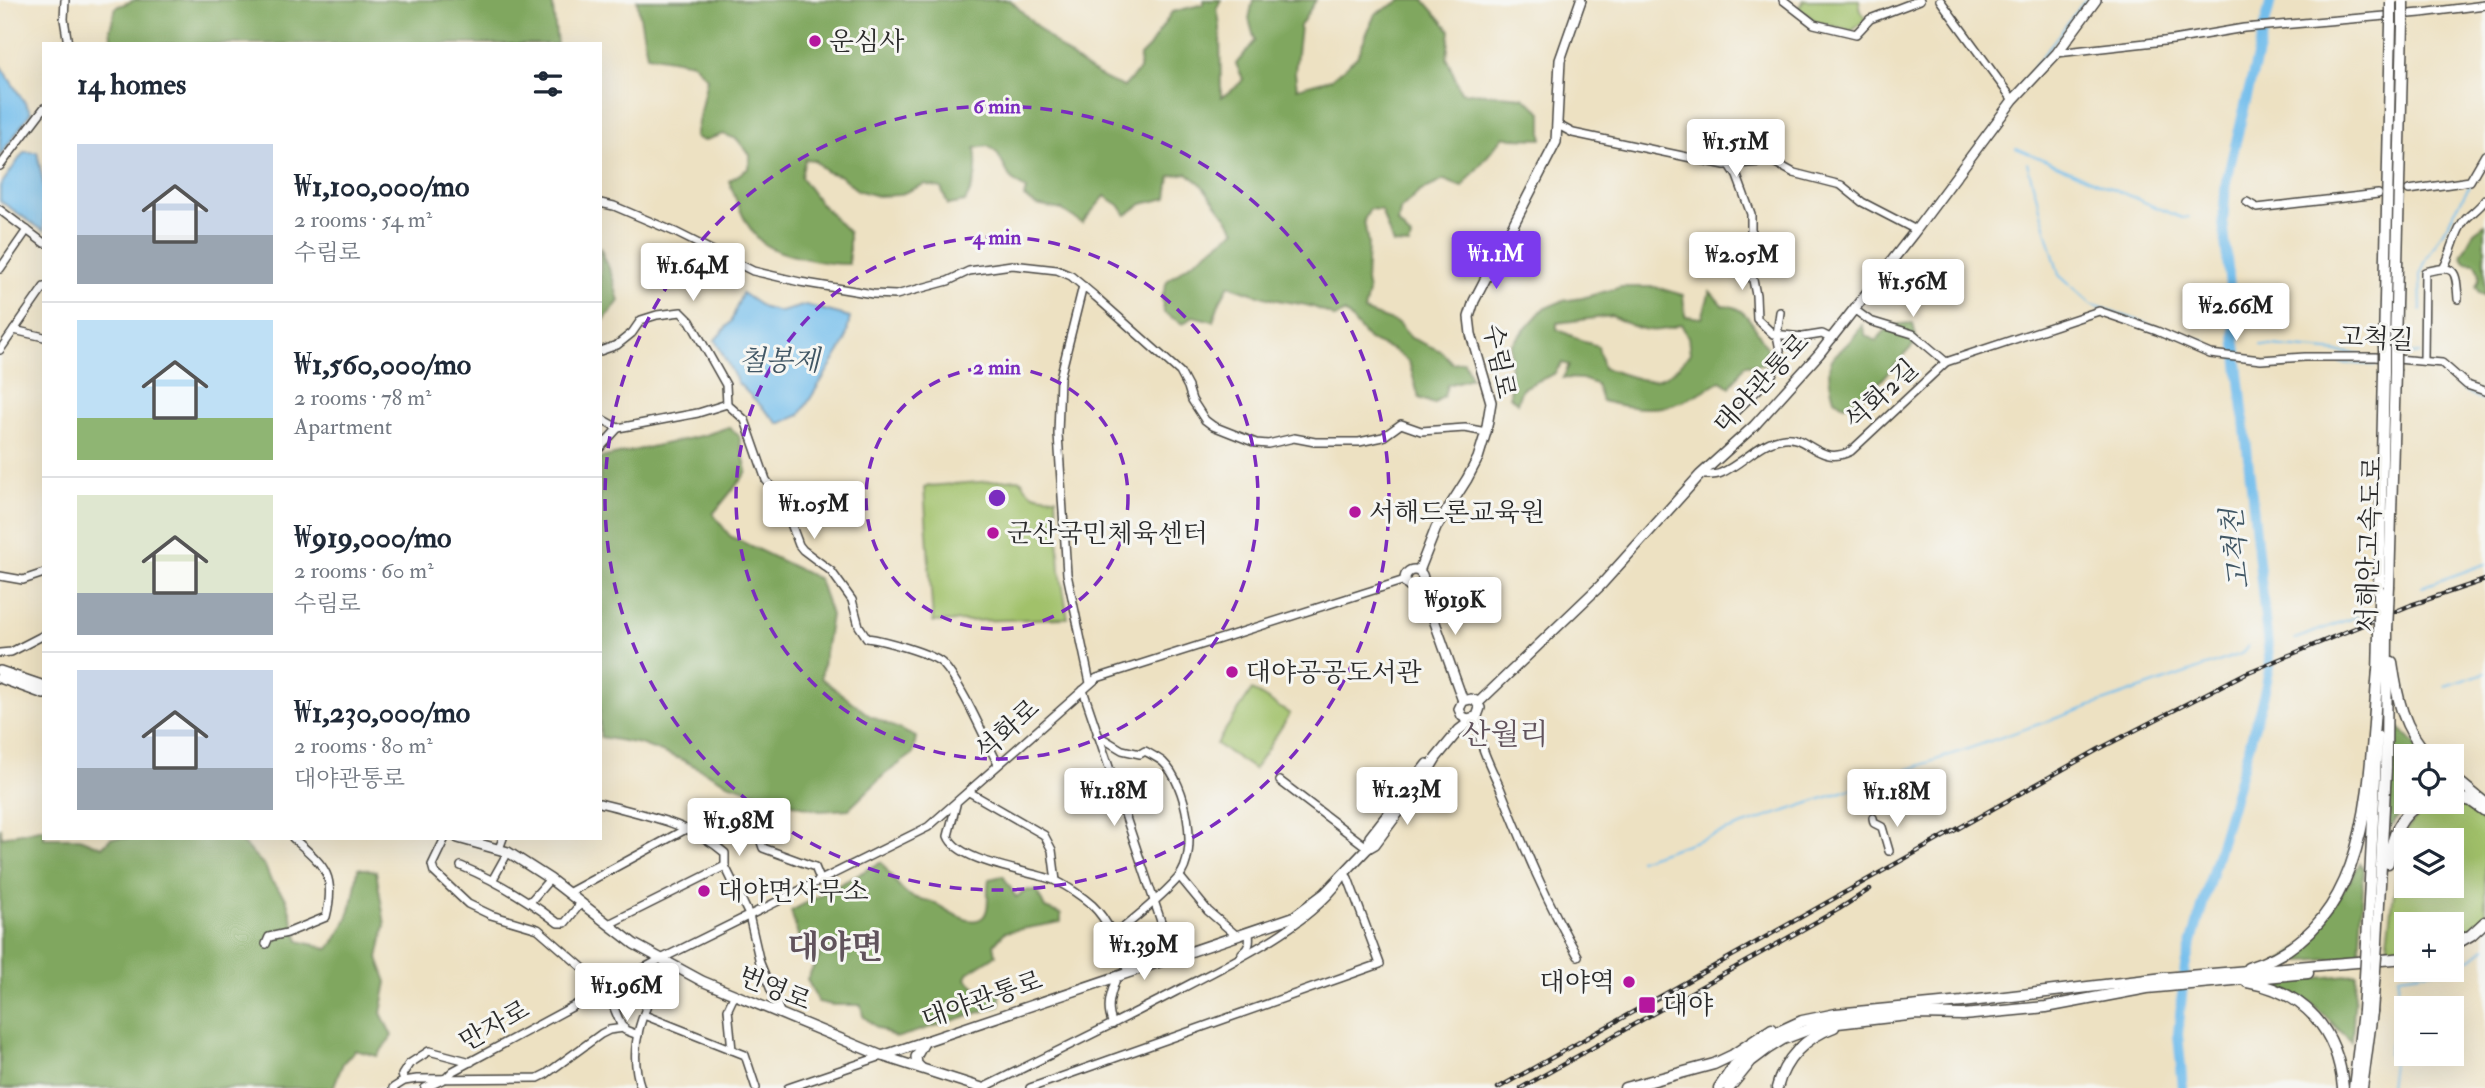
<!DOCTYPE html>
<meta charset="utf-8">
<style>
body{margin:0;font-family:"IM FELL Double Pica","Noto Serif KR",serif;background:#f6f6f7;color:#1f2937;height:100vh;display:flex;flex-direction:column;font-size:26px;white-space:nowrap}
*{box-sizing:border-box;margin:0}
p{font-size:23px;color:#747a83}
.icon{flex:none;width:38px;height:38px;fill:none;stroke:currentColor;stroke-width:2;stroke-linecap:round;stroke-linejoin:round}
.map{position:relative;flex:1;overflow:hidden}
.sheet{position:absolute;left:42px;top:42px;width:560px;height:798px;display:flex;flex-direction:column;background:#fff;border-radius:0px;box-shadow:0 7px 28px #0002}
.sheet>*{flex:none}
.tools{position:absolute;left:2394px;top:744px;display:grid;gap:14px}
.tools a{display:grid;place-items:center;width:70px;height:70px;border-radius:0px;background:#fff;box-shadow:0 7px 28px #0002;font-size:35px}
.price{position:absolute;translate:-50% -60px;padding:0 16px;border-radius:7px;background:#fff;color:#222;font-size:23px;line-height:46px;filter:drop-shadow(0 2px 4px #0008)}
.price::after{content:'';position:absolute;left:50%;top:42px;width:21px;height:16px;margin-left:-10px;background:inherit;clip-path:polygon(0 0,100% 0,50% 100%)}
.price.current{background:#7c3aed;color:#fff}
ul{padding:0;list-style:none}
li{display:flex;align-items:center;gap:21px;height:175px;padding:0 35px}
li+li{border-top:2px solid #e0e1e3}
li span{display:grid;place-items:center;flex:none;width:196px;height:140px;border-radius:0px;color:#555}
li>.icon{margin-inline-start:auto}
span .icon{width:84px;height:84px;fill:#fffc;stroke-width:1}
li b{font-size:30px}
h2{display:flex;justify-content:space-between;align-items:center;height:84px;padding:0 35px;font-size:30px}
.map>svg:first-child{display:block}
</style>
<div class="map">
<svg width="2485" height="1088" viewBox="0 0 2485 1088">
<rect width="100%" height="100%" fill="#f6f6f2"/>
<filter id="ink" filterUnits="userSpaceOnUse"><feTurbulence type="fractalNoise" baseFrequency=".0143" numOctaves="2"/><feDisplacementMap in="SourceGraphic" scale="14" xChannelSelector="R" yChannelSelector="G"/><feConvolveMatrix kernelMatrix="1 2 1 2 8 2 1 2 1" color-interpolation-filters="sRGB"/></filter>
<filter id="wash" filterUnits="userSpaceOnUse"><feTurbulence type="fractalNoise" baseFrequency=".00686" numOctaves="4" result="noise"/><feDisplacementMap in="SourceGraphic" scale="28" xChannelSelector="R" yChannelSelector="G"/><feGaussianBlur stdDeviation="1.57" result="paint"/><feColorMatrix in="noise" values="0 0 0 0 0 0 0 0 0 0 0 0 0 0 0 0 0 1.4 0 .05"/><feComposite in="paint" operator="in"/></filter>
<g filter="url(#wash)">
<rect width="100%" height="100%" fill="#ede1c2"/>
<g fill="#a1c16a" stroke="#66764a" stroke-width="2" fill-rule="evenodd">
<polygon points="1804,0 1859,0 1861,11 1866,19 1852,31 1817,22 1798,8"/>
<path d="M1018,479L1023,482C1029,497 1042,496 1056,497L1060,570L1068,618L933,622L924,488L928,486Z"/>
<polygon points="1252,690 1290,714 1254,769 1216,744"/>
<path d="M2437,805L2464,807L2485,824V914L2483,919L2452,940V924H2406V951L2387,950L2401,836L2419,815ZM2406,840H2452V886H2406Z"/>
</g>
<g fill="#80a75e" stroke="#566944" stroke-width="2" fill-rule="evenodd">
<polygon points="135,0 552,0 557,44 112,44 110,29 116,7"/>
<path d="M637,0H1010C1045,34 1077,70 1124,87L1139,70L1140,56L1149,47L1172,12L1204,4V0H1221L1217,8L1220,25L1221,97L1235,88L1243,79L1236,64L1255,41L1249,19L1253,0H1316L1300,26L1295,72L1297,88L1331,79L1357,57L1375,14L1402,0H1424L1450,30L1447,58L1461,92L1523,97L1542,112V139L1512,138L1504,136L1462,187L1444,180L1419,192L1400,210L1398,223L1411,238L1409,245L1393,244L1381,210L1370,209L1364,220L1368,244L1366,281L1368,292L1364,311L1398,323L1411,338L1441,351L1452,363L1464,361L1471,378L1447,385L1444,396L1434,404L1419,398L1409,362L1393,350L1369,340L1345,312L1335,318C1313,303 1302,305 1277,300C1261,297 1245,291 1229,285L1220,301L1213,321L1193,316L1183,324L1164,313L1162,297L1167,281L1236,230L1200,183L1187,173L1170,176L1167,198L1142,204L1126,215L1119,205L1105,196L1082,223L1062,210L1036,205L1024,197L1026,190L1011,179L997,153L988,146L975,148C978,170 976,182 965,202L948,205L941,188L925,184L899,195L877,196L857,190L841,176L827,172L814,160L805,159L801,177L820,203L849,233V264C830,265 777,255 763,243C745,228 737,202 729,181L749,168L750,155L737,139L723,134L703,141L695,137L707,78L693,63L647,55Z"/>
<path d="M2485,224V296L2479,293L2476,286C2481,277 2481,271 2475,263L2465,262L2461,256L2474,232Z"/>
<polygon points="600,247 612,276 619,301 600,325"/>
<path d="M1621,287H1655L1683,295L1685,316L1702,318L1710,291L1722,305C1747,305 1755,329 1767,348L1763,364L1745,365L1730,387L1720,381C1676,409 1654,415 1602,401L1596,384L1582,379L1563,378L1569,365L1562,363L1554,374L1522,388L1517,403L1510,396L1511,345L1543,309L1562,301L1582,298ZM1612,316C1638,330 1654,336 1681,324L1688,337L1690,353C1660,393 1644,380 1603,368L1598,346L1585,342L1557,329V323Z"/>
<path d="M1913,323L1917,341L1871,392L1844,405L1834,399C1819,346 1841,362 1862,325L1866,336L1876,341C1888,325 1893,324 1913,323Z"/>
<polygon points="729,427 739,436 747,472 713,514 730,536 819,579 831,615 821,678 870,716 916,737 913,754 885,774 849,809 820,811 790,803 727,783 683,760 640,744 600,737 600,458 705,435"/>
<polygon points="2395,724 2427,756 2406,756 2406,802 2417,802 2401,812 2388,831 2390,779"/>
<path d="M0,827L2,837L44,828V838H79L102,847L111,838H237L265,866L271,881L286,898L299,941L329,949C350,921 354,902 358,868L376,871L385,925L378,958L387,982L381,1013L392,1036L377,1056L355,1050L343,1063L333,1088H0Z"/>
<path d="M881,862C889,872 896,885 906,893C912,899 924,899 932,902C943,906 969,929 983,917C991,909 986,891 989,879L1003,876L1016,897L1027,890L1037,891L1045,908L1061,914V922L1005,932L994,944L996,955L968,973L966,979L979,990L990,989L1000,995V1006L896,1038L876,1027L863,1016L861,1005H832L818,1002L807,979L820,955L811,943L799,939L791,911Z"/>
<polygon points="2360,863 2364,869 2359,958 2280,962 2313,939"/>
<polygon points="2356,974 2352,1042 2310,1002 2267,983"/>
</g>
<g fill="#73beec" stroke="#4f748c" stroke-width="2">
<polygon points="0,65 31,112 0,156"/>
<polygon points="24,152 37,152 44,187 44,231 0,201 0,186"/>
<polygon points="742,293 764,308 781,312 806,305 850,317 845,343 800,415 779,424 738,383 715,340 731,322"/>
</g>
<g fill="none" stroke-linecap="round" stroke-linejoin="round">
<g stroke="#73beec" stroke-width="2">
<polyline points="2016,91 2085,0"/>
<polyline points="2016,148 2182,218 2189,217"/>
<polyline points="2027,163 2059,275 2091,304 2190,339 2206,340"/>
<polyline points="2421,310 2420,275 2426,260 2472,182"/>
<polyline points="2261,345 2361,354"/>
<polyline points="2398,355 2420,353"/>
<polyline points="2340,363 2378,365"/>
<path d="M2398,365C2413,365 2429,365 2442,373C2458,383 2466,396 2485,400"/>
<polyline points="2422,587 2485,564"/>
<polyline points="2295,639 2358,616"/>
<polyline points="2445,686 2485,673"/>
<polyline points="1639,860 1881,779 2241,654 2248,646"/>
<polyline points="2452,966 2474,957 2485,948"/>
<polyline points="2389,1088 2392,1063 2388,1054 2396,1013 2399,976 2443,970"/>
</g>
<polyline stroke="#73beec" stroke-width="10" points="2183,1088 2178,1034 2185,966 2264,694 2270,666 2223,221 2226,182 2271,0"/>
</g>
</g>
<g filter="url(#ink)">
<g fill="none" stroke-linecap="round" stroke-linejoin="round">
<g stroke="#484642" stroke-width="10">
<g id="minor">
<polyline points="65,0 64,19 68,44"/>
<polyline points="1783,0 1814,24 1856,34 1870,19 1920,0"/>
<polyline points="1940,0 2013,100"/>
<polyline points="2057,53 2173,40 2244,28 2421,13 2485,5"/>
<polyline points="1558,125 1573,133 1725,165 1772,161 1794,173 1841,185 1862,202 1916,230"/>
<polyline points="1730,165 1737,176 1751,214 1751,270 1756,295 1757,319 1773,334 1803,337 1822,334 1832,339"/>
<polyline points="0,166 44,108"/>
<polyline points="2409,190 2470,181 2485,155"/>
<polyline points="2247,202 2257,208 2378,194"/>
<polyline points="600,203 614,206 675,232 753,271 800,282 873,294 896,295 948,281 969,271 1012,265 1057,270 1071,276 1096,297 1180,372 1188,387 1192,400 1205,420 1213,426 1256,443 1268,444 1294,438 1315,442 1359,442 1383,437 1401,424 1421,431 1465,428 1486,432"/>
<polyline points="0,210 44,243"/>
<path d="M2444,267C2452,253 2455,231 2465,220C2471,213 2479,209 2485,200"/>
<polyline points="0,269 27,230"/>
<polyline points="1083,286 1060,378 1058,434 1067,574 1090,683"/>
<polyline points="1855,310 1870,321 1913,334 1946,362"/>
<polyline points="14,330 44,337"/>
<polyline points="0,350 44,287"/>
<polyline points="600,351 617,345 632,333 641,320 657,315 681,312 690,321 726,385 727,404"/>
<path d="M2424,361L2425,272C2456,264 2456,270 2458,299"/>
<path d="M600,418L618,428L698,413L727,404L745,420L766,480L783,502L799,545L803,550L831,571L852,600L859,626L867,638C883,640 934,654 943,664C962,685 984,737 998,764"/>
<polyline points="1727,420 1770,378 1776,367 1780,350 1777,335 1780,312"/>
<polyline points="600,448 618,428"/>
<path d="M1700,475C1706,475 1715,476 1721,473C1743,464 1760,441 1784,438C1807,434 1819,467 1851,451L1946,362L2099,311L2157,331L2210,354L2261,360L2305,357H2375L2442,363L2467,385L2485,391"/>
<polyline points="0,576 23,580 44,573"/>
<polyline points="0,653 11,652 44,635"/>
<polyline points="1083,690 1173,957"/>
<path d="M1478,714C1475,740 1491,767 1501,790C1524,847 1547,903 1578,956"/>
<path d="M1097,735L1122,750L1140,754L1145,751C1150,754 1158,758 1163,762C1186,783 1200,853 1178,878C1160,899 1135,917 1114,936"/>
<polyline points="1280,781 1368,848"/>
<polyline points="969,792 1044,835 1052,850 1056,881"/>
<path d="M600,803C643,815 691,823 725,853V866L749,915L760,963L780,1012"/>
<path d="M956,805L948,836C958,863 1033,871 1056,881C1067,886 1083,897 1092,905C1110,922 1119,949 1128,972"/>
<polyline points="1873,818 1874,823 1882,827 1889,851"/>
<polyline points="756,827 763,848 815,867 820,879"/>
<polyline points="445,838 432,865 434,872 468,904 491,915 538,929 606,988 621,1025 625,1030 638,1035"/>
<polyline points="499,849 503,838"/>
<path d="M461,866C497,881 527,899 558,923H565L581,903"/>
<polyline points="1180,877 1208,911 1237,936"/>
<polyline points="493,879 508,852"/>
<polyline points="568,893 686,829"/>
<polyline points="530,902 550,879"/>
<polyline points="609,924 725,866"/>
<path d="M266,944L269,937L287,933L326,917C337,873 323,865 293,838"/>
<path d="M1242,953C1250,947 1250,942 1249,933"/>
<polyline points="644,1015 745,1055 756,1088"/>
<path d="M1113,1024C1105,1008 1111,993 1117,976"/>
<polyline points="732,1050 728,1009 735,994"/>
<polyline points="404,1081 402,1075 409,1064 429,1051 471,1062"/>
<polyline points="393,1088 404,1081 417,1079 538,1078 546,1074 601,1034 609,1030 624,1028"/>
<polyline points="425,1088 446,1078 453,1071 659,960 928,827 1097,678 1405,580"/>
<path d="M641,1088C625,1043 647,1004 666,963"/>
<polyline points="788,1088 882,1056"/>
<path d="M983,1088C1047,1056 1112,1025 1175,992C1229,963 1311,927 1345,874L1348,878L1380,964L1030,1088"/>
</g>
</g>
<g stroke="#484642" stroke-width="12">
<g id="major">
<circle cx="1414" cy="579" r="9"/>
<polyline points="1419,571 1436,528 1467,479 1478,458 1486,432 1491,402 1471,334 1469,317 1474,301 1556,142 1560,60 1581,0"/>
<polyline points="1420,586 1427,600 1463,701"/>
<polyline points="0,671 44,686"/>
<polyline points="0,678 44,694"/>
<polyline points="1478,703 1601,585 1700,475 1754,426 1819,354 1916,230 2013,100 2057,53 2096,0"/>
<polyline points="458,838 508,852 550,879 634,944 702,981 882,1056 982,1088"/>
<polyline points="1368,848 1370,837 1427,764"/>
<polyline points="882,1056 1293,917 1325,893 1368,848 1375,844 1424,778 1436,758 1459,730 1477,716 1480,708 1476,701 1471,699 1463,701 1459,709 1462,716 1467,719 1475,717"/>
<polyline points="921,1068 917,1064 916,1057 925,1041"/>
</g>
</g>
<g stroke="#484642" stroke-width="13">
<g id="highway">
<polyline points="2384,346 2391,24"/>
<polyline points="2395,346 2403,24"/>
<polyline points="2389,586 2395,371"/>
<polyline points="2379,589 2384,371"/>
<path d="M2392,662C2397,698 2403,729 2429,756"/>
<polyline points="2378,675 2379,634"/>
<polyline points="2452,776 2485,803"/>
<polyline points="2452,796 2471,801 2485,811"/>
<path d="M2388,863C2392,837 2399,814 2424,802"/>
<polyline points="2367,943 2377,736"/>
<polyline points="2377,943 2386,768 2387,631"/>
<polyline points="2452,946 2471,935 2485,922"/>
<path d="M2248,968C2376,929 2368,777 2378,670"/>
<path d="M2247,982C2305,992 2338,1030 2343,1088"/>
<polyline points="1625,1088 1714,1064 1733,1055 1772,1029"/>
<polyline points="1719,1088 1734,1066 1776,1033 1802,1021 1836,1014 1962,1002 2164,978 2406,958"/>
<polyline points="1729,1088 1751,1061 1767,1049 1783,1039 1820,1025 1917,1014 1963,1015 2046,1007 2147,988 2308,973"/>
<path d="M1777,1088C1784,1059 1806,1037 1834,1027"/>
<polyline points="2354,1088 2363,1011"/>
<polyline points="2362,1088 2372,1012"/>
</g>
</g>
<use href="#minor" stroke="#fff" stroke-width="7"/>
<use href="#major" stroke="#fff" stroke-width="9"/>
<use href="#highway" stroke="#fff" stroke-width="10"/>
<g stroke="#2b2b2b" stroke-width="4.5">
<g id="rail">
<polyline points="1498,1088 2099,749 2246,673 2411,605 2485,580"/>
<polyline points="1521,1088 1839,909 1870,889"/>
</g>
</g>
<use href="#rail" stroke="#f6f6f2" stroke-width="2" stroke-dasharray="5" stroke-linecap="butt"/>
<g stroke="#484642" stroke-width="13" stroke-linecap="butt">
<g id="highway-bridge">
<polyline points="2391,24 2391,3"/>
<polyline points="2403,24 2403,2"/>
<polyline points="2384,371 2384,346"/>
<polyline points="2395,371 2395,346"/>
<polyline points="2387,631 2389,586"/>
<polyline points="2379,634 2379,589"/>
<polyline points="2363,1011 2367,943"/>
<polyline points="2372,1012 2377,943"/>
</g>
</g>
<use href="#highway-bridge" stroke="#fff" stroke-width="10"/>
</g>
</g>
<g fill="none" stroke="#7b2cbf" stroke-width="3.5" stroke-dasharray="12 9">
<circle cx="997" cy="498" r="131"/>
<circle cx="997" cy="498" r="261"/>
<circle cx="997" cy="498" r="392"/>
</g>
<g fill="#b5179e" stroke="#f6f6f2" stroke-width="2.5">
<circle cx="815" cy="41" r="7"/>
<circle cx="1355" cy="512" r="7"/>
<circle cx="993" cy="533" r="7"/>
<circle cx="1232" cy="672" r="7"/>
<circle cx="704" cy="891" r="7"/>
<circle cx="1629" cy="982" r="7"/>
<rect x="1638" y="996" width="18" height="18" rx="3.5"/>
</g>
<g text-anchor="middle" stroke-width="6" stroke-linejoin="round" paint-order="stroke">
<g font-size="26" fill="#2b2b2b" stroke="#f6f6f2" text-anchor="start">
<text x="829" y="50">운심사</text>
<text x="1369" y="521">서해드론교육원</text>
<text x="1007" y="542">군산국민체육센터</text>
<text x="1246" y="681">대야공공도서관</text>
<text x="718" y="900">대야면사무소</text>
<text x="1615" y="991" text-anchor="end">대야역</text>
<text x="1663" y="1014">대야</text>
</g>
<g font-size="26" fill="#2b2b2b" stroke="#f6f6f2">
<text transform="translate(2376 338) rotate(3)" y="9">고척길</text>
<text transform="translate(1500 361) rotate(79)" y="9">수림로</text>
<text transform="translate(1761 383) rotate(-47)" y="9">대야관통로</text>
<text transform="translate(1881 394) rotate(-43)" y="9">석화2길</text>
<text transform="translate(2369 544) rotate(-88)" y="9">서해안고속도로</text>
<text transform="translate(1007 729) rotate(-42)" y="9">석화로</text>
<text transform="translate(775 988) rotate(22)" y="9">번영로</text>
<text transform="translate(982 999) rotate(-19)" y="9">대야관통로</text>
<text transform="translate(494 1025) rotate(-29)" y="9">만자로</text>
</g>
<g font-size="28" font-style="italic" fill="#415765" stroke="#f6f6f2">
<text x="779" y="370">철봉제</text>
<text transform="translate(2235 549) rotate(-96)" y="10">고척천</text>
</g>
<g font-size="30" fill="#61535c" stroke="#f6f6f2">
<text x="1505" y="744">산월리</text>
</g>
<g font-size="33" font-weight="bold" fill="#61535c" stroke="#f6f6f2">
<text x="835" y="958">대야면</text>
</g>
</g>
<circle cx="997" cy="498" r="10" fill="#7b2cbf" stroke="#f6f6f2" stroke-width="3.5"/>
<g font-size="21" text-anchor="middle" font-weight="bold" fill="#7b2cbf" stroke="#f6f6f2" stroke-width="6" stroke-linejoin="round" paint-order="stroke">
<text x="997" y="113">6 min</text>
<text x="997" y="244">4 min</text>
<text x="997" y="374">2 min</text>
</g>
</svg>
<div class="tools">
<a><svg class="icon" aria-label="locate" viewBox="0 0 24 24"><circle cx="12" cy="12" r="6"/><path d="M12 2v4M12 18v4M2 12h4M18 12h4"/></svg></a>
<a><svg class="icon" aria-label="layers" viewBox="0 0 24 24"><path d="M12 4l9 5-9 5-9-5zM3 14l9 5 9-5"/></svg></a>
<a>+</a>
<a>−</a>
</div>
<b class="price" style="left:1736px;top:179px">₩1.51M</b>
<b class="price current" style="left:1496px;top:291px">₩1.1M</b>
<b class="price" style="left:1742px;top:292px">₩2.05M</b>
<b class="price" style="left:693px;top:303px">₩1.64M</b>
<b class="price" style="left:1913px;top:319px">₩1.56M</b>
<b class="price" style="left:2236px;top:343px">₩2.66M</b>
<b class="price" style="left:814px;top:541px">₩1.05M</b>
<b class="price" style="left:1455px;top:637px">₩919K</b>
<b class="price" style="left:1407px;top:827px">₩1.23M</b>
<b class="price" style="left:1114px;top:828px">₩1.18M</b>
<b class="price" style="left:1897px;top:829px">₩1.18M</b>
<b class="price" style="left:739px;top:858px">₩1.98M</b>
<b class="price" style="left:1144px;top:982px">₩1.39M</b>
<b class="price" style="left:627px;top:1023px">₩1.96M</b>
<section class="sheet">
<h2>14 homes<svg class="icon" aria-label="filters" viewBox="0 0 24 24"><path d="M4 7h16M4 17h16"/><circle cx="9" cy="7" r="2"/><circle cx="15" cy="17" r="2"/></svg></h2>
<ul>
<li><span style="background:linear-gradient(#c9d6e8 65%,#9aa5b1 0)"><svg class="icon" aria-label="home" viewBox="0 0 24 24"><path d="M3 11l9-7 9 7M6 9v11h12V9"/></svg></span><div><b>₩1,100,000/mo</b><p>2 rooms · 54 m²</p><p>수림로</p></div></li>
<li><span style="background:linear-gradient(#bfe0f5 70%,#8fb573 0)"><svg class="icon" aria-label="home" viewBox="0 0 24 24"><path d="M3 11l9-7 9 7M6 9v11h12V9"/></svg></span><div><b>₩1,560,000/mo</b><p>2 rooms · 78 m²</p><p>Apartment</p></div></li>
<li><span style="background:linear-gradient(#dfe7d0 70%,#9aa5b1 0)"><svg class="icon" aria-label="home" viewBox="0 0 24 24"><path d="M3 11l9-7 9 7M6 9v11h12V9"/></svg></span><div><b>₩919,000/mo</b><p>2 rooms · 60 m²</p><p>수림로</p></div></li>
<li><span style="background:linear-gradient(#c9d6e8 70%,#9aa5b1 0)"><svg class="icon" aria-label="home" viewBox="0 0 24 24"><path d="M3 11l9-7 9 7M6 9v11h12V9"/></svg></span><div><b>₩1,230,000/mo</b><p>2 rooms · 80 m²</p><p>대야관통로</p></div></li>
</ul>
</section>
</div>
